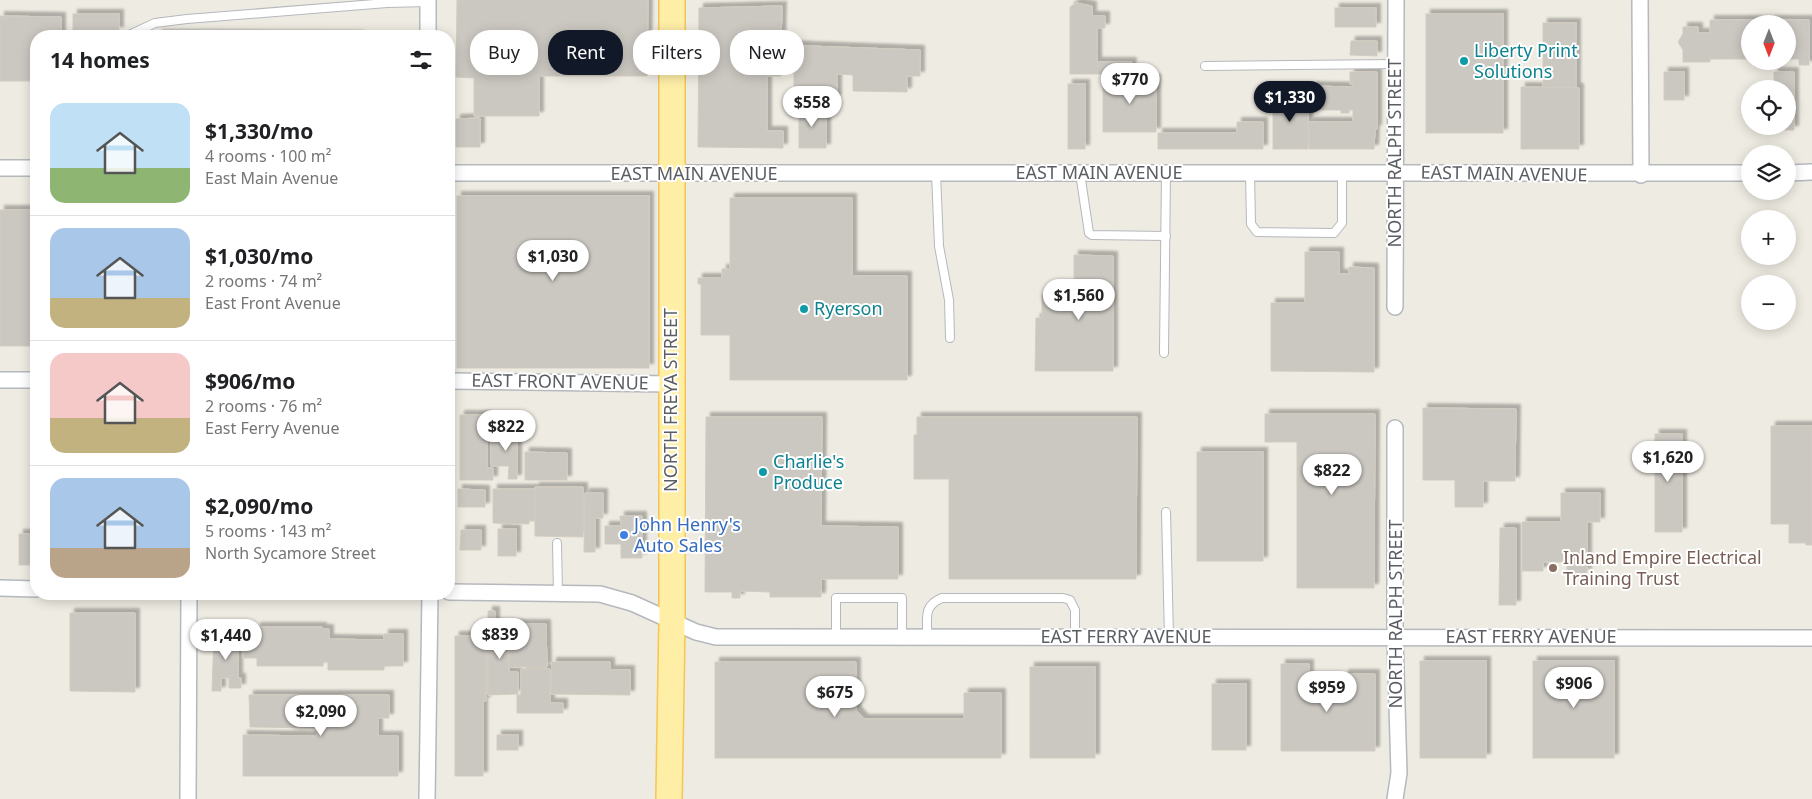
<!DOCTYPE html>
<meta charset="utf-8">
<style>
body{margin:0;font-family:"Noto Sans",sans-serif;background:#f2f2f2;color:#202124;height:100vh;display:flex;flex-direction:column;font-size:19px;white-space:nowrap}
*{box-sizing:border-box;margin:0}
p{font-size:16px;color:#757577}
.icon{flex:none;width:28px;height:28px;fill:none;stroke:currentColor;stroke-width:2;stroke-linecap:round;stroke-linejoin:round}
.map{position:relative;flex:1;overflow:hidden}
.drawer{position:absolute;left:30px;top:30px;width:425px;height:570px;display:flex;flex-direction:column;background:#fff;border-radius:20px;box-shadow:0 2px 12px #0003}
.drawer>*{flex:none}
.banner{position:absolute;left:470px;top:30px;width:475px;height:45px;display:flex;gap:10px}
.needle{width:32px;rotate:180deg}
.controls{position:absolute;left:1741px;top:15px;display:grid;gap:10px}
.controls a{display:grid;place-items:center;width:55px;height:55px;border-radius:50%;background:#fff;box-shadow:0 2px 12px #0003;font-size:25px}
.price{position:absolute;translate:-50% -42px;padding:0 11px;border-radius:18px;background:#fff;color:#222;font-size:16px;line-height:32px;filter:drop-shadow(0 1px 2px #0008)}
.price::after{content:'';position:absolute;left:50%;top:30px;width:15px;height:11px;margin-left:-8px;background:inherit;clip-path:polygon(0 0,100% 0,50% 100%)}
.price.active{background:#111827;color:#fff}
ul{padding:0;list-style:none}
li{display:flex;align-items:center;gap:15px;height:125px;padding:0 20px}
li+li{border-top:1px solid #e0e0e0}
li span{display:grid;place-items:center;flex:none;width:140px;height:100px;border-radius:15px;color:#555}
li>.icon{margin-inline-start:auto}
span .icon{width:60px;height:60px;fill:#fffc;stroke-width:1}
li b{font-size:21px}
h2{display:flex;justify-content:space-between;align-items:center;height:60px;padding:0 20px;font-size:21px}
.tag{padding:0 18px;border-radius:20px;background:#fff;box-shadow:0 2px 12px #0003;font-size:18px;line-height:45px}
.tag.active{background:#111827;color:#fff}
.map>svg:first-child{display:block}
</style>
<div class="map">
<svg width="1812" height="799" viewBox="0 0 1812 799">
<defs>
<filter id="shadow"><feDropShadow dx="4.5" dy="-4.5" stdDeviation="1" flood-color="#0004"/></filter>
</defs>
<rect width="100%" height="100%" fill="#eeebe2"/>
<g fill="#cbc7c1" stroke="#d3ccc0" filter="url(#shadow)">
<polygon points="457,0 648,0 647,76 539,76 539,116 474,116 474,78 456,77"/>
<polygon points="1077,3 1092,6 1092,16 1105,16 1105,28 1097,28 1097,62 1132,62 1131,74 1070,74 1070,7"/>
<polygon points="782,6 781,45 920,50 920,76 907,76 907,92 853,91 853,75 837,74 837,99 810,99 810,86 794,86 794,73 781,73 781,76 767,76 767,131 783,131 783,148 698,147 699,8"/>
<rect x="1335" y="8" width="41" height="19"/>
<rect x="73" y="14" width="46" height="17"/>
<rect x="1426" y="14" width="77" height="119"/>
<polygon points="0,16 61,17 61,36 36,36 36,81 0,81"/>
<polygon points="1710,20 1809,20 1809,65 1799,65 1799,59 1788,59 1788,24 1750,24 1750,59 1710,59 1710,62 1683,62 1683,50 1678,42 1683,34 1683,27 1698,27 1698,33 1710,33"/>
<rect x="1543" y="23" width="33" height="65"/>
<polygon points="158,34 360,35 360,36 158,36"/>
<polygon points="1351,41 1377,41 1377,56 1350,55"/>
<polygon points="1350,72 1377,72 1377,129 1375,129 1374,149 1309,149 1309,122 1353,122 1353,110 1349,110 1349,113 1341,113 1341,110 1312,110 1312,86 1353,87 1353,84 1350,84"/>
<rect x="1664" y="72" width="20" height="28"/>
<polygon points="1774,72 1794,72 1794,130 1774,130 1774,126 1788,126 1788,89 1774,89"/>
<rect x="1103" y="79" width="53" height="53"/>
<rect x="1068" y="84" width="17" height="65"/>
<polygon points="1521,87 1579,88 1579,149 1521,149"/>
<rect x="1273" y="97" width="35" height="52"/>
<rect x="799" y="109" width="27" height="39"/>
<polygon points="480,118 480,147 456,147 456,119"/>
<polygon points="1237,122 1263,122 1263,149 1158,149 1158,133 1237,133"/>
<rect x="457" y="196" width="192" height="172"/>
<polygon points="730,198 852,198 852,276 907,276 907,380 730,380 730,335 701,335 701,284 698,284 698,278 722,278 722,269 730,269"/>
<rect x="0" y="210" width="36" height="136"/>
<polygon points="1305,252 1339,252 1339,274 1349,274 1349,267 1374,268 1374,372 1271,371 1271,303 1305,303"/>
<polygon points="1074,255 1113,256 1113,371 1035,371 1036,318 1042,318 1042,294 1074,294"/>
<polygon points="1423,408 1516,409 1515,481 1483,481 1483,507 1455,507 1455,480 1423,480"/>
<polygon points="1265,414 1375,414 1374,588 1297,588 1297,442 1265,442"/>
<polygon points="460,415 487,415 487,468 493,468 493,480 460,480"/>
<polygon points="706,417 822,417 821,526 898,527 898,579 821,579 821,597 770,597 770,592 740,591 740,598 732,598 732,592 705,592"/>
<polygon points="917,417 1137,417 1136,579 949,579 949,479 914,479 914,435 917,435"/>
<polygon points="508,423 517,423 517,479 508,479 509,466 491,466 491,439 508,439"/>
<polygon points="1771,426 1812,426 1812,545 1806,545 1806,543 1789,543 1789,524 1771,524"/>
<rect x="1655" y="434" width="27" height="98"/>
<polygon points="525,452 567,453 567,480 525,480"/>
<rect x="1197" y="452" width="66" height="109"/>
<polygon points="535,487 583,487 583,537 535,536"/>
<polygon points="458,489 485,490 485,507 458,507"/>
<polygon points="493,489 535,489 535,521 529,521 529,524 493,523"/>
<polygon points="585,493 603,493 603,518 595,518 595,552 584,552"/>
<polygon points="1561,493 1600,493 1600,522 1587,522 1587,573 1567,573 1567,562 1543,562 1543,571 1522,571 1522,522 1561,522"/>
<polygon points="620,516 642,516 642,558 621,558 621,544 605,544 605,526 621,526"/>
<polygon points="1500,528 1516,528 1516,605 1499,605"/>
<rect x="498" y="529" width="18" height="27"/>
<polygon points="461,530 481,530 481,550 460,550"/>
<rect x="19" y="534" width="17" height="31"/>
<polygon points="488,611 495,611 495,624 509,624 509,672 518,672 518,694 488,695"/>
<polygon points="70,613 135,613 135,692 70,691"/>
<polygon points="509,624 546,624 547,667 509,667"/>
<polygon points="256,627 322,627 322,629 329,629 329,639 384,640 384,634 403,634 403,666 384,666 384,670 328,670 328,662 323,662 323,666 257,666 257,658 243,658 244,635 256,635"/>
<polygon points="214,634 238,634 238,678 241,678 241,688 229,688 229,678 221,678 221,691 212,691"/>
<polygon points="455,636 486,636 486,701 483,701 483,776 455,776"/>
<rect x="1420" y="661" width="66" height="97"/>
<rect x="1533" y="661" width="81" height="97"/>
<polygon points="552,662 610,662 610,670 630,670 630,695 551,694"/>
<polygon points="715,662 856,662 856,710 864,719 964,719 964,693 1001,693 1001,758 715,758"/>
<polygon points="1281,664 1309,664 1309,681 1321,681 1321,688 1344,688 1344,674 1375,674 1375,751 1281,751"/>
<rect x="1030" y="667" width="65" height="91"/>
<polygon points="521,669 550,669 550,703 563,703 563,713 517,713 517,695 521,695"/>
<rect x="1212" y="684" width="34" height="66"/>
<polygon points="249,695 389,695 389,718 378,718 378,736 398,736 398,776 243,776 243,735 317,736 317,728 250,727"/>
<rect x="497" y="735" width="21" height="15"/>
</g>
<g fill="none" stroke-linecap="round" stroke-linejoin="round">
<g stroke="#b5b8bd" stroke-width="10">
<g id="service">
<polyline points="127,36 155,23 187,19 387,3 428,2"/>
<polyline points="1205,66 1395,64"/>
<polyline points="936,173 939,246 949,300 950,338"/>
<polyline points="1080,173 1089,233 1092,235 1166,236"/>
<polyline points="1250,173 1251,224 1257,232 1334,233 1342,223 1342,172"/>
<polyline points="1164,353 1166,173"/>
<polyline points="1166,512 1169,637"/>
<polyline points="557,543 558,593"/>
<polyline points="836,637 836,598 902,598 902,637"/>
<path d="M927,637C928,619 922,606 942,598H1063L1070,600L1075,610V637"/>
</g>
</g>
<g stroke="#b5b8bd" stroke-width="18">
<g id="minor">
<polyline points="1640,0 1641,175"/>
<polyline points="428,36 428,0"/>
<polyline points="0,168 36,168"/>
<polyline points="449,173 1750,173"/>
<polyline points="1788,173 1812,172"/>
<polyline points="1395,307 1396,0"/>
<polyline points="0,380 36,380"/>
<polyline points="449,381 671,384"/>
<polyline points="1395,428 1395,637 1399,773 1395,799"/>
<polyline points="0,588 36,589"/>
<polyline points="449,592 600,594 632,603 696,632 716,637 1812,638"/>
<polyline points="188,799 189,594"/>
<polyline points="427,799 430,594"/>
</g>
</g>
<g stroke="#f7c552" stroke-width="28">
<polyline id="primary" points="669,799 672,621 672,0"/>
</g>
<use href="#service" stroke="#fff" stroke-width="8"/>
<use href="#minor" stroke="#fff" stroke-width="15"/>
<use href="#primary" stroke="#ffeea6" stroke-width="25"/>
</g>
<g fill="#0f9aa8" stroke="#fff" stroke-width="2">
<circle cx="1464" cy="61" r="5"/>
<circle cx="804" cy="309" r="5"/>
<circle cx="763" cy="472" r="5"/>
</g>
<circle fill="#3f7fe0" stroke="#fff" stroke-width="2" cx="624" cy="535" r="5"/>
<circle fill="#8d6e63" stroke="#fff" stroke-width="2" cx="1553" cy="568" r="5"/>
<g text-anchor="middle" stroke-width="4" stroke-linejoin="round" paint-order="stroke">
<g font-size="18" fill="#0d838f" stroke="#fff" text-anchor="start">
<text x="1474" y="57">Liberty Print<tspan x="1474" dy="21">Solutions</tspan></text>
<text x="814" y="315">Ryerson</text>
<text x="773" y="468">Charlie's<tspan x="773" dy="21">Produce</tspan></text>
</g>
<g font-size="18" fill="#5a5e63" stroke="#fff">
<text transform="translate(1395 153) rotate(-90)" y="6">NORTH RALPH STREET</text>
<text x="1099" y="179">EAST MAIN AVENUE</text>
<text x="694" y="180">EAST MAIN AVENUE</text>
<text transform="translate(1504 174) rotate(1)" y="6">EAST MAIN AVENUE</text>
<text transform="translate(560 382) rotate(1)" y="6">EAST FRONT AVENUE</text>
<text transform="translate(671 400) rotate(-90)" y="6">NORTH FREYA STREET</text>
<text transform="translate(1396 614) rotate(-90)" y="6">NORTH RALPH STREET</text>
<text x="1126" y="643">EAST FERRY AVENUE</text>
<text x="1531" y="643">EAST FERRY AVENUE</text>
</g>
<g font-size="18" fill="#366cbe" stroke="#fff" text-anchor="start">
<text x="634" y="531">John Henry's<tspan x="634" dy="21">Auto Sales</tspan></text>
</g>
<g font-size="18" fill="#785e54" stroke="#fff" text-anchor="start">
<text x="1563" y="564">Inland Empire Electrical<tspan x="1563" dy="21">Training Trust</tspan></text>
</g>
</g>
</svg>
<div class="controls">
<a><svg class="needle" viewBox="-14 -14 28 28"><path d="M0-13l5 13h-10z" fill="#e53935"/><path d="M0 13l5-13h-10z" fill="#757577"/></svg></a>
<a><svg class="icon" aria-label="locate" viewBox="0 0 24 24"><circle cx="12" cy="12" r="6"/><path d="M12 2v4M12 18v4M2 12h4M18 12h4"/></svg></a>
<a><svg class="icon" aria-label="layers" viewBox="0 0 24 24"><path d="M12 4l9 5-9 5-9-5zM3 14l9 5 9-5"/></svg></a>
<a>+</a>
<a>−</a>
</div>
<b class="price" style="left:1130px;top:105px">$770</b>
<b class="price active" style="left:1290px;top:123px">$1,330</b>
<b class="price" style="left:812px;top:128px">$558</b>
<b class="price" style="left:553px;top:282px">$1,030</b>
<b class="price" style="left:1079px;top:321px">$1,560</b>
<b class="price" style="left:506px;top:452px">$822</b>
<b class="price" style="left:1668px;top:483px">$1,620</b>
<b class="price" style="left:1332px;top:496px">$822</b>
<b class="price" style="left:500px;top:660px">$839</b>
<b class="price" style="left:226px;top:661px">$1,440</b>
<b class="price" style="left:1574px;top:709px">$906</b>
<b class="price" style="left:1327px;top:713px">$959</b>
<b class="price" style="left:835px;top:718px">$675</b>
<b class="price" style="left:321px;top:737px">$2,090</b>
<div class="banner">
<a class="tag">Buy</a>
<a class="tag active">Rent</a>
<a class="tag">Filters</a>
<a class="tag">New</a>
</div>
<section class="drawer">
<h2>14 homes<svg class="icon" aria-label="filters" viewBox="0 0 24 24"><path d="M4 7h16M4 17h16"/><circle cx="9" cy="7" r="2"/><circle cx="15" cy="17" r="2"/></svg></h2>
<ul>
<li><span style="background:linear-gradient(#bfe0f5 65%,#8fb573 0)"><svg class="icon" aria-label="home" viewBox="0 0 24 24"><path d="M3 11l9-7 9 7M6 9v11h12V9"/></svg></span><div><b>$1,330/mo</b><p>4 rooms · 100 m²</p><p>East Main Avenue</p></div></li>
<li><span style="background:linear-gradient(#a9c7e8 70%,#c2b280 0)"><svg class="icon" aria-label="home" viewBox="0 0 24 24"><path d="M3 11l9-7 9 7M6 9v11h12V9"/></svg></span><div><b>$1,030/mo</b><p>2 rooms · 74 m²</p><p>East Front Avenue</p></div></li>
<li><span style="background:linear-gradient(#f6c9c9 65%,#c2b280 0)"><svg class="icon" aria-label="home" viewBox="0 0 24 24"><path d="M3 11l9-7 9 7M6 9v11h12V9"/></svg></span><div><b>$906/mo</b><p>2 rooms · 76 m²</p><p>East Ferry Avenue</p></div></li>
<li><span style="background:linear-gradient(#a9c7e8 70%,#b9a48a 0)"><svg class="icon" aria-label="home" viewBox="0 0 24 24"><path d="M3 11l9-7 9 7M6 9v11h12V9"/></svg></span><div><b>$2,090/mo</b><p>5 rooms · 143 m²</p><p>North Sycamore Street</p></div></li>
</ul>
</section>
</div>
